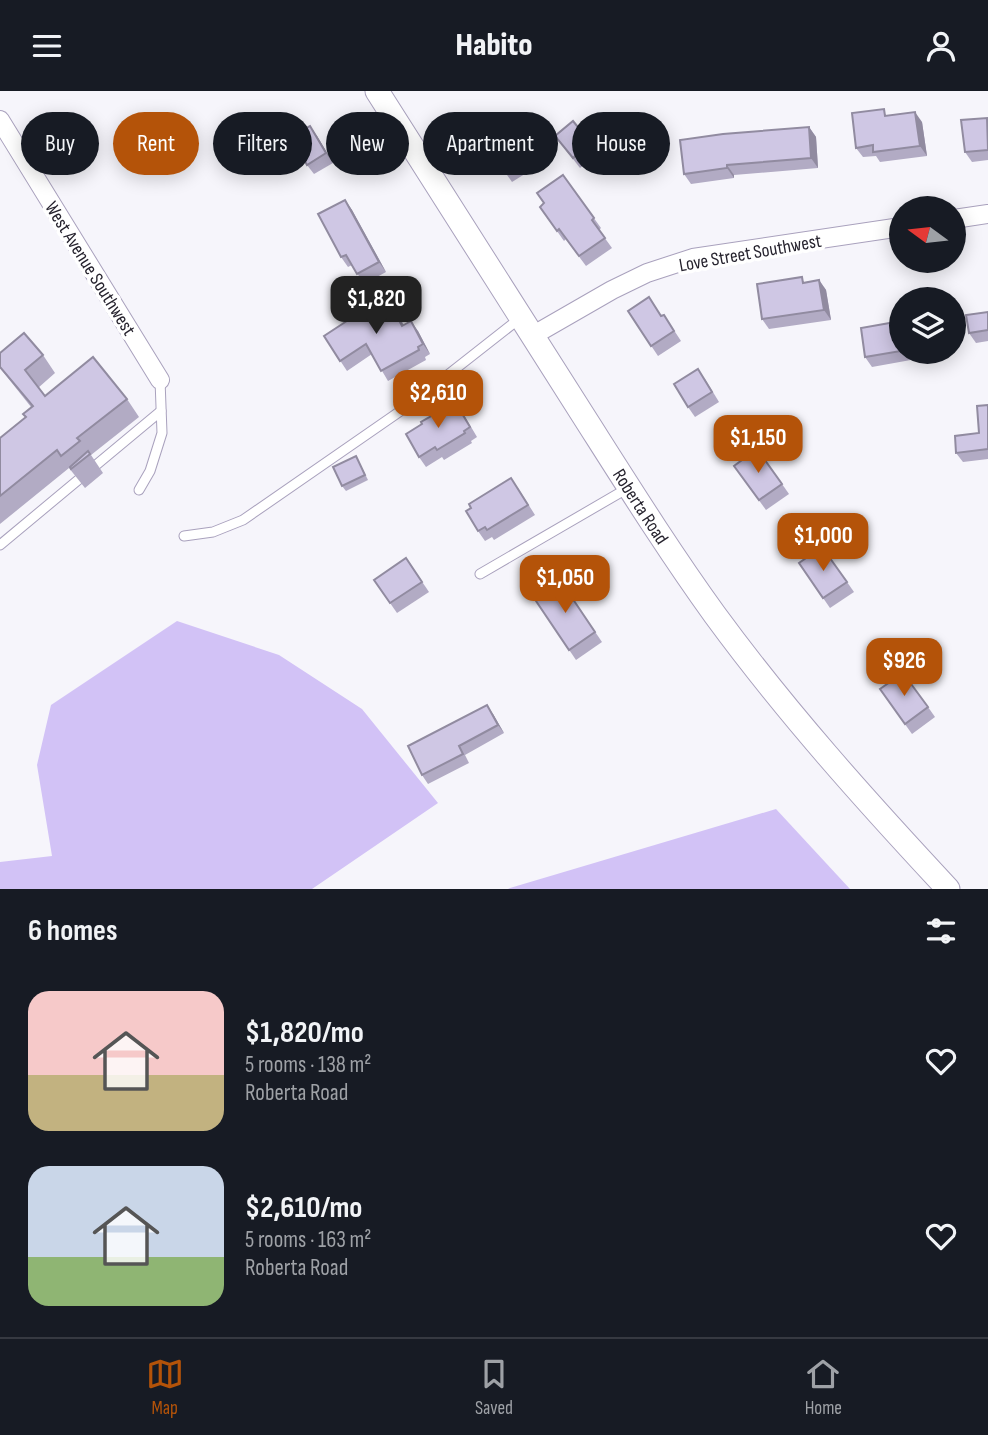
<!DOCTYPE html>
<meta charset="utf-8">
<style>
body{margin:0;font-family:"Sofia Sans Condensed",sans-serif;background:#242831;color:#f1f3f6;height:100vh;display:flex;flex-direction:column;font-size:26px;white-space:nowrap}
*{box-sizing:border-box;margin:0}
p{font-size:23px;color:#9ea1a6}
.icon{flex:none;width:38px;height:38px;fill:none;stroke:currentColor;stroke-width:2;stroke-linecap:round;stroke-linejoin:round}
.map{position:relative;height:798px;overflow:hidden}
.panel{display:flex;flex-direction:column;background:#171b24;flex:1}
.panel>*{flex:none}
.banner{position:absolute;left:21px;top:21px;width:947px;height:63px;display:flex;gap:14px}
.needle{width:46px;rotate:285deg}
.tools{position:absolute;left:889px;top:105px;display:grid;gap:14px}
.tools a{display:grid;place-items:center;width:77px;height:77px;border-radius:50%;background:#171b24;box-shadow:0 4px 18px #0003;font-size:35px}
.price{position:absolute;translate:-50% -60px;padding:0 16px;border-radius:14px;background:#b45309;color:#fff;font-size:23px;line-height:46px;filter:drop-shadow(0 2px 4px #0008)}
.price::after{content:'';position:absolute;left:50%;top:42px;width:21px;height:16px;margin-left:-10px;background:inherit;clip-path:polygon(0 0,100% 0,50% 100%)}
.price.current{background:#222;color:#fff}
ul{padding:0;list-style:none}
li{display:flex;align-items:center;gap:21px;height:175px;padding:0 28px}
li span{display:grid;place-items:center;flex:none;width:196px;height:140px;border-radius:21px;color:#555}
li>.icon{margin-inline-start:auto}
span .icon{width:84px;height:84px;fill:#fffc;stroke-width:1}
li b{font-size:30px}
h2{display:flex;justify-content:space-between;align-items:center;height:84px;padding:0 28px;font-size:30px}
.tag{padding:0 24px;border-radius:32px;background:#171b24;box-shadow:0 4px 18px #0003;font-size:24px;line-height:63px}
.tag.current{background:#b45309;color:#fff}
header{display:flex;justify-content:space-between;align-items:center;height:91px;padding:0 28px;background:#171b24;font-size:32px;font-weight:800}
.dock{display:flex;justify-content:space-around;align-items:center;height:98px;border-top:2px solid #363941;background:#171b24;font-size:19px;color:#9ea1a6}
.dock a{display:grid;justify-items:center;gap:4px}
.dock .current{color:#b45309}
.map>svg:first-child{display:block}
</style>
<header><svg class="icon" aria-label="menu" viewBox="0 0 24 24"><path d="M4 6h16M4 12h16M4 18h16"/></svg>Habito<svg class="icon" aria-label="person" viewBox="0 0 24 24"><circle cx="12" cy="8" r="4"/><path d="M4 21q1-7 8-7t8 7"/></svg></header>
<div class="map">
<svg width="988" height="798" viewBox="0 0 988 798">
<rect width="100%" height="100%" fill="#f6f5fb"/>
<g fill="#d2c2f6">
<polygon points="177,530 279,564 362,618 438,712 312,798 0,798 0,771 52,765 37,674 51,614"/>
<polygon points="776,718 850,798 508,798 510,797"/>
</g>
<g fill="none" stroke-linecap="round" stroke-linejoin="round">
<g stroke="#a9a1bd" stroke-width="11">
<g id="service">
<polyline points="139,399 150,380 162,342 160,289"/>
<polyline points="184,445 213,441 243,429 412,312 519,228"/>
<polyline points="0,454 161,320"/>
<polyline points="480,483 628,397"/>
</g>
</g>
<g stroke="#a9a1bd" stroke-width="20">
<g id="minor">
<polyline points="0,29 160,289"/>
<polyline points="954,128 988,123"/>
<polyline points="532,245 612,199 647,182 693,167 901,136"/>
</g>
</g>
<g stroke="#a9a1bd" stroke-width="25">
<g id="tertiary">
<path id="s1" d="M377,0C445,107 513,214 581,321C625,390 668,459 715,524C786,621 866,710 948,798"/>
</g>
</g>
<use href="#service" stroke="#fff" stroke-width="9"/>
<use href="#minor" stroke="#fff" stroke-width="18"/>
<use href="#tertiary" stroke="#fff" stroke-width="23"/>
</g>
<g fill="#b2abc4">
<polygon points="889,25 922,31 927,65 880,71 876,65 863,66 856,57"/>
<polygon points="987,27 988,29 988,69 972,71 965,61"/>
<polygon points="809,36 816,46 818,77 734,84 734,87 691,93 684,83"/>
<polygon points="522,38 544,71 512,91 505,81 515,42"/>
<polygon points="317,45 333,72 314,83 307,74"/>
<polygon points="555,45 591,52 598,62 580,77"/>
<polygon points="563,84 601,137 599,139 612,157 586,175 566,148 564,150 540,116 544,112"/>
<polygon points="345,109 352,119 386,181 364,193 352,174 348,176 341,166"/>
<polygon points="819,189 826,199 831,229 769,238 762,228 806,191"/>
<polygon points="394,217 404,234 418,240 430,263 425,266 426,269 388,290 372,263 347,280 324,245"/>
<polygon points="628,220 662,225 664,224 681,250 658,265"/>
<polygon points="988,221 988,250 976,252 969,242"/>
<polygon points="901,230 901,261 932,261 933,265 872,276 865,266"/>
<polygon points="0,262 43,264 55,282 38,297 45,305 127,308 139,326 91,364 103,382 85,397 69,377 0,433 0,347 26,327 31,316 0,277"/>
<polygon points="705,288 719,311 695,326 688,316"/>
<polygon points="988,314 988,368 963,371 956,362 979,342"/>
<polygon points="451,317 464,324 477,346 471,350 472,352 444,369 442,366 426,376 419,366"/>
<polygon points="356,365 368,389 346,400 342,395"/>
<polygon points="734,375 782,393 789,403 766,419"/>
<polygon points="518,397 535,424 494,449 492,446 485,450 478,440"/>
<polygon points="406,467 429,501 397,522 374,489"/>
<polygon points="799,472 847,491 854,501 830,517"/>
<polygon points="560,489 602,551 576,569 534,507"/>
<polygon points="880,598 928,616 935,626 912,643"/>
<polygon points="493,623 504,642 465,664 469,672 428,693 422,684"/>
</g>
<g fill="#918ba0">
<polygon points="915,21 922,31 927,65 920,55"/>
<polygon points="310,35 317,45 333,72 326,62"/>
<polygon points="809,36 816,46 818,77 811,67"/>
<polygon points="727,74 734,84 734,87 727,77"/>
<polygon points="345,109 352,119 386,181 379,171"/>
<polygon points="819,189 826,199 831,229 824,219"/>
<polygon points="387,207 394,217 409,245 402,235"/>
<polygon points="411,230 418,240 430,263 423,253"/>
<polygon points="487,614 493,623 504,642 498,634"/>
</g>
<g fill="#cfc7e4" stroke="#918ba0" stroke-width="2">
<polygon points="884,18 885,25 915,21 920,55 873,61 873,54 856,57 852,22"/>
<polygon points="987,27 988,59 965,61 961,29"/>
<polygon points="573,30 591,52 573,67 555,45"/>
<polygon points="310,35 326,62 307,74 291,45"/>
<polygon points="809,36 811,67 727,74 727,77 684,83 680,49 723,43"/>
<polygon points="522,38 537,61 505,81 489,57 514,41 515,42"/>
<polygon points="563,84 594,127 592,129 605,147 579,165 559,138 557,140 540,116 544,112 537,102"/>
<polygon points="345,109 379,171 357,183 346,164 341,166 318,123"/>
<polygon points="802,186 803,192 819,189 824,219 762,228 757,193"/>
<polygon points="649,206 661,225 664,224 674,240 651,255 628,220"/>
<polygon points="387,207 402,235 411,230 423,253 418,256 419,259 381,280 366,253 340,270 324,245 359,222"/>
<polygon points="988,221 988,239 969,242 966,224"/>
<polygon points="901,230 901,260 865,266 861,237"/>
<polygon points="24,242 43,264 25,279 45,305 93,266 127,308 77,347 80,350 61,365 57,359 0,405 0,347 26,326 23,323 33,315 0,276 0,262"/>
<polygon points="698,278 712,301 688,316 674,293"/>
<polygon points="457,314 470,336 464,340 465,342 437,359 435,356 419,366 406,343 422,333 421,331 449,315 451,317"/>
<polygon points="988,314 988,358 956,362 955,345 979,342 977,315"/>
<polygon points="757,358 782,393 759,409 734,375"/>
<polygon points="88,360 90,363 71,378 70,376"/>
<polygon points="356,365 365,384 342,395 333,376"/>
<polygon points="511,387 528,414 487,439 485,436 478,440 466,420 471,417 469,413"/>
<polygon points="822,456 847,491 823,507 799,472"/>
<polygon points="406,467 422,491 390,512 374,489"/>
<polygon points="560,489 595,541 569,559 534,507"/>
<polygon points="903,582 928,616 905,633 880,598"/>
<polygon points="487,614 498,634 459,655 463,663 422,684 408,655"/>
</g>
<g text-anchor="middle" stroke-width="7" stroke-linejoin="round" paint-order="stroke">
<g font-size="19" fill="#26232e" stroke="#fff">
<text transform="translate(750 161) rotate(-10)" y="7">Love Street Southwest</text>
<text transform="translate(91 177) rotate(58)" y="7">West Avenue Southwest</text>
<text dy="7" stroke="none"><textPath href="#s1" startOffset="492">Roberta Road</textPath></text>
</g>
</g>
</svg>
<div class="tools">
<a><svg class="needle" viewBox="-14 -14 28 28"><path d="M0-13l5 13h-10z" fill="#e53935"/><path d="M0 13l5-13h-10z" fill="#9ea1a6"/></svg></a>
<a><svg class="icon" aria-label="layers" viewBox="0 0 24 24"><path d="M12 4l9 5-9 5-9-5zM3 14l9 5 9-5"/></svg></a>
</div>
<b class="price current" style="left:376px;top:245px">$1,820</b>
<b class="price" style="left:438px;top:339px">$2,610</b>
<b class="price" style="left:758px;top:384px">$1,150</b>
<b class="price" style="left:823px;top:482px">$1,000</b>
<b class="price" style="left:565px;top:524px">$1,050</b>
<b class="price" style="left:904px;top:607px">$926</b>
<div class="banner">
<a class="tag">Buy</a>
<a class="tag current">Rent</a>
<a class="tag">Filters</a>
<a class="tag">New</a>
<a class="tag">Apartment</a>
<a class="tag">House</a>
</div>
</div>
<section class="panel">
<h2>6 homes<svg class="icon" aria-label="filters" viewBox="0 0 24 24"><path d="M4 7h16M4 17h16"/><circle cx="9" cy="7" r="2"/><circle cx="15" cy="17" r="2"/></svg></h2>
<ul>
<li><span style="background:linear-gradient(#f6c9c9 60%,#c2b280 0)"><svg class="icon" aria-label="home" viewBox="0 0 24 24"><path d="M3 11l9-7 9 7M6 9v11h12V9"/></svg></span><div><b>$1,820/mo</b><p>5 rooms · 138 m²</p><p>Roberta Road</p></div><svg class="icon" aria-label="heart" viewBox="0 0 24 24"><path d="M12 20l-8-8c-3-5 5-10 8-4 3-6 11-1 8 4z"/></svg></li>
<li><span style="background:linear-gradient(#c9d6e8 65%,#8fb573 0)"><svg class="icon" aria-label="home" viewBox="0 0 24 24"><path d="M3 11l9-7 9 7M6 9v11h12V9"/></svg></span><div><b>$2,610/mo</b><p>5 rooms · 163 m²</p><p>Roberta Road</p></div><svg class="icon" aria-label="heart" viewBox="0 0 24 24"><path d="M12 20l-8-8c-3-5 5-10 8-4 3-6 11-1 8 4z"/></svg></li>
</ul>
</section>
<nav class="dock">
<a class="current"><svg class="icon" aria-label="map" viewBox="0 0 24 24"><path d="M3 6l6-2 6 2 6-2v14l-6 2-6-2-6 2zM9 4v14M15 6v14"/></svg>Map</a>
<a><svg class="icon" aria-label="saved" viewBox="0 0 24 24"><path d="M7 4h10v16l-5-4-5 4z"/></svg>Saved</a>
<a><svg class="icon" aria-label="home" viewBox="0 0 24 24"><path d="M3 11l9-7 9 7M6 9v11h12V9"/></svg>Home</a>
</nav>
